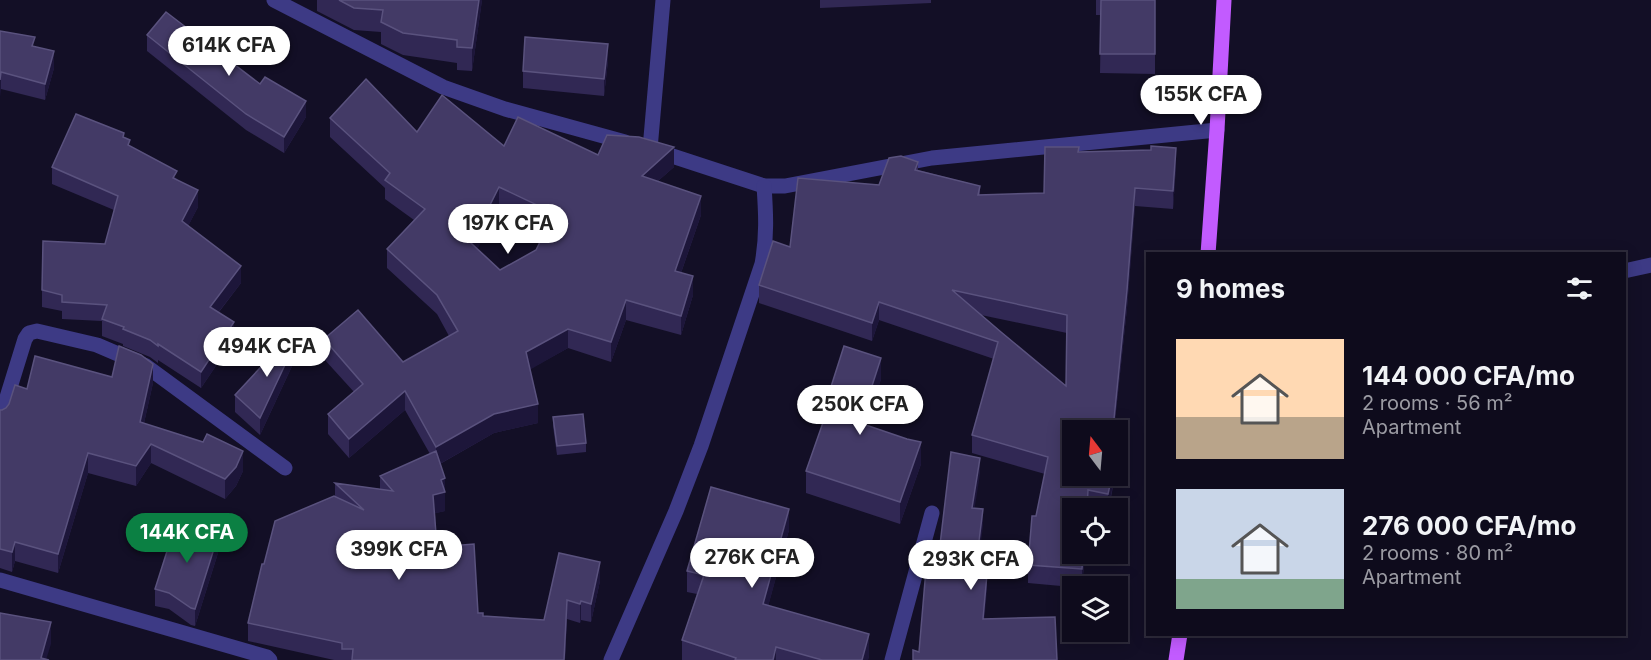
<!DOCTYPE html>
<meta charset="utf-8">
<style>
body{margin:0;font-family:Inter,sans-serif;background:#1c1929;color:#f1f3f6;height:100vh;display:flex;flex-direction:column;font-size:22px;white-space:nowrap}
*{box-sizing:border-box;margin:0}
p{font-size:20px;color:#9b9ba3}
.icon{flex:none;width:33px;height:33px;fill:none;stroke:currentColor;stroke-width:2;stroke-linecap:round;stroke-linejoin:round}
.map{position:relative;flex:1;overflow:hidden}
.drawer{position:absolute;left:1146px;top:252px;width:480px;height:384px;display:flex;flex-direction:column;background:#0e0b1c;border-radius:0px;box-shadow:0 3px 15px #0003,0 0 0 2px #2e2b3b}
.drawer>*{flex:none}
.needle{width:39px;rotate:344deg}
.controls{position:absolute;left:1062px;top:420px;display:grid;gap:12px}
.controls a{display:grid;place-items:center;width:66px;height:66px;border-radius:0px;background:#0e0b1c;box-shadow:0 3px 15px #0003,0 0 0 2px #2e2b3b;font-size:30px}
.price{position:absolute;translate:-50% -51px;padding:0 14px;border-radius:21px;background:#fff;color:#222;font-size:20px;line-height:39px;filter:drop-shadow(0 2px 3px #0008)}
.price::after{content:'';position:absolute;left:50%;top:36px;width:18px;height:14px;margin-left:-9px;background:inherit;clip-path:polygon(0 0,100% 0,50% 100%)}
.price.active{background:#0b8043;color:#fff}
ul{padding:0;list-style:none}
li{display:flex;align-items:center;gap:18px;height:150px;padding:0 30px}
li span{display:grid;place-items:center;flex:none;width:168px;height:120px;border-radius:0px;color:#555}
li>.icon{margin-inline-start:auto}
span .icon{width:72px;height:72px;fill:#fffc;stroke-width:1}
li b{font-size:26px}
h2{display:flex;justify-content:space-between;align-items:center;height:72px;padding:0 30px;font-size:26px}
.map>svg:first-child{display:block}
</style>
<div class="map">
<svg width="1651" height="660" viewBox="0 0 1651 660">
<rect width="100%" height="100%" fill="#130f26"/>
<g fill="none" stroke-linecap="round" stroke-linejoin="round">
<g stroke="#3d3a85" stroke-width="15">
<polyline points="274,0 443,87 505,109 625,142"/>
<polyline points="650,149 663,0"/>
<polyline points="657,151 764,186 785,186 932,158 1217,130"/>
<polyline points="1624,271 1651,265"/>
<polyline points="0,420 25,339 29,333 37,331 97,345 146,366 285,468"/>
<polyline points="0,580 267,657 270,660"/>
<path d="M611,660L676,511L701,446L762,264C767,237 766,214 764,186"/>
<polyline points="892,660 932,513"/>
</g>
<g stroke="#c25bff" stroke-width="15">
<polyline points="1208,254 1217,130 1224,0"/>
<polyline points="1176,660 1180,634"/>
</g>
</g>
<g fill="#312854" fill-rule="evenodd">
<polygon points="317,0 482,0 472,71 457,70 457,63 403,55 381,44 381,32 354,30 317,11"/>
<polygon points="820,0 931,0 931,3 820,8"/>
<polygon points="1096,0 1155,0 1155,74 1100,73 1101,15 1096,15"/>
<polygon points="0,31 35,47 54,68 45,100 1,89"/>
<polygon points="147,35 260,84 306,117 284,153 246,130 147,51"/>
<polygon points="608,61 604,96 523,88 523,71"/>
<path d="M330,118L504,146L598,155L674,167L658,181L701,215L681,273L693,295L681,335L626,320L611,362L568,348L530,369L538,423L494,433L440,464L445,497V511L435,513L437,547L478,613L483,616L544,620L559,553L600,581L591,622L581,620L580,623L567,619L565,660H334L248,641V623L264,564L335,496V483L380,489V476L430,454L405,410L349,458L328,434V414L354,392L324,359V339L403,362L449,336L437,314L387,268V249L414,220L385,199V188L330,137ZM499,206L546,229L536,250L500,270L477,249Z"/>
<polygon points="124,137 130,146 177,179 198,207 188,226 241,283 219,312 234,339 201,388 158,360 158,363 150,357 123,346 123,344 102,336 102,321 62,319 62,311 42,307 42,290 105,244 114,210 52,184 52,167"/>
<path d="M1151,146L1176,148V166L1173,209L1135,206L1127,308L1114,430L1121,431V449L1118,465V430H1072V476H1115L1109,508H1072V554H1085L1082,586L1072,587L1028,583V565L1032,516H1036L1045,474L972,453V435L994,359L879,320L872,341L759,303V285L773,241L790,247L798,178L879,185L889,158L901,156L918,162V170L980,186V195L1044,193L1045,147H1079V152L1151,150ZM981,315L1067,333L1066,386Z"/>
<polygon points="300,349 260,435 235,412 235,395"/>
<polygon points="112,377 153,383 144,423 243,471 236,486 225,499 151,463 136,486 88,473 58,573 15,561 12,572 0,568 0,410 2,410 6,408 27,389"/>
<polygon points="881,379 866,426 921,464 900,524 806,493 806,471 829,404 829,393"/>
<polygon points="553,417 586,443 586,452 557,455 553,426"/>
<polygon points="789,530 768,606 869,655 868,660 682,660 682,640 697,594 687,592 687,571"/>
<polygon points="218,553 195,626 191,625 169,609 155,606 155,589"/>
</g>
<g fill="#1d163a">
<polygon points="479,0 482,0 472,71 472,48"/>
<polygon points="608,44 608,61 604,96 604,79"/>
<polygon points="54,51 54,68 45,100 45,84"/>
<polygon points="1,72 1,89 0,97 0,80"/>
<polygon points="306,101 306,117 284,153 284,137"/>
<polygon points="674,147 674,167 642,195 642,176"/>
<polygon points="1176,148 1176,166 1173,209 1173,191"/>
<polygon points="499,187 499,206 471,262 471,243"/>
<polygon points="1135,188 1135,206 1127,308 1114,430 1113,430"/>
<polygon points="198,190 198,207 182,238 182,221"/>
<polygon points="701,196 701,215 675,290 675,271"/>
<polygon points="241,266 241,283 210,323 210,307"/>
<polygon points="693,276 693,295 681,335 681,316"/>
<polygon points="626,300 626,320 611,362 611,342"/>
<polygon points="879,302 879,320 872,341 872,323"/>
<polygon points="234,322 234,339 201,388 201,372"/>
<polygon points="568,329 568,348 526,372 526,352"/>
<polygon points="300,333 300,349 260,435 260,418"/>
<polygon points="881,358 881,379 860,445 860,423"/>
<polygon points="153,364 153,383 140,441 140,422"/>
<polygon points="405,391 405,410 349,458 349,439"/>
<polygon points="538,404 538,423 494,433 436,466 436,447 494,414"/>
<polygon points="1121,431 1121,449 1118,465 1118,447"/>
<polygon points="921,442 921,464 900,524 900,502"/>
<polygon points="151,444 151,463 136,486 136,466"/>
<polygon points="243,451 243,471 236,486 225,499 225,479"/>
<polygon points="88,453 88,473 58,573 58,554"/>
<polygon points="980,458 980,474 972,525 972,508"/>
<polygon points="1112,476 1115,476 1108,508 1108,494"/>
<polygon points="445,478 445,511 433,514 433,495 441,480"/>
<polygon points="789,509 789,530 763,625 763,604"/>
<polygon points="983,509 983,526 975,590 975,573"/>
<polygon points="218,536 218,553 195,626 195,609"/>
<polygon points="15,542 15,561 12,572 12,552"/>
<polygon points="1083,554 1085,554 1082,586 1082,569"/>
<polygon points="600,562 600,581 591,622 591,604"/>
<polygon points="987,574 987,591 983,636 983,619"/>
<polygon points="567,600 565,660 564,660"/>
<polygon points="581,601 581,620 580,623 580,604"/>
<polygon points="51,622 51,644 46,660 41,658"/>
<polygon points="869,634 869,655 868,660 862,660"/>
<polygon points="776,647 776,660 773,660"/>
</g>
<g fill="#433a66" stroke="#5a527e" stroke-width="1.5" fill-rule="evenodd">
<polygon points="339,0 479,0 472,48 457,47 457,40 403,33 381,22 383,10 354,8"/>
<polygon points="1101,0 1155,0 1155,54 1100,54"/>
<polygon points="166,12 260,84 265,77 306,101 284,137 246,114 147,35"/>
<polygon points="0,31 35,37 32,46 54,51 45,84 1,72 0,80"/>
<polygon points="525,37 608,44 604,79 523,71"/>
<path d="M366,79L417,132L442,95L504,146L518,117L598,155L607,135L639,137L674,147L642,176L701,196L675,271L693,276L681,316L626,300L611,342L568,329L526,352L538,404L494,414L436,447L405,391L349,439L328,414L363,384L324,339L358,310L403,362L458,331L437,295L387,249L425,209L385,180L390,173L330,118ZM499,187L554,213L536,250L500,270L471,243Z"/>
<polygon points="76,114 124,133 123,137 130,140 128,145 177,171 173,178 198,190 182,221 241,266 210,307 234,322 201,372 158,344 158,346 150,340 123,329 124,327 102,319 107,305 62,302 62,295 42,290 43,241 105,244 118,196 52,167"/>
<path d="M1151,146L1176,148L1173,191L1135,188L1127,290L1113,429L1121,431L1118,447V430H1072V476H1112L1108,494L1088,490L1087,508H1072V554H1083L1082,569L1028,565L1032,516H1036L1048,457L972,435L998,342L879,302L872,323L759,285L773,241L790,247L798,178L879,185L889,158L901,156L918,162L915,170L980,186L978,195L1044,193L1045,147H1079L1078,152L1151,150ZM952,290L1067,315L1066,386L1001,332Z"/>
<polygon points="296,329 300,333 260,418 235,395"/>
<polygon points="119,346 141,355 153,364 140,422 203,442 207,434 243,451 236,467 225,479 151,444 136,466 88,453 58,554 15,542 12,552 0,549 0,410 2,410 6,408 9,404 15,385 27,389 35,356 112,377"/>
<polygon points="844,346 881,358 860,423 907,439 921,442 900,502 806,471 833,394 829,393"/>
<polygon points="583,414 586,443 557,446 553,417"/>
<polygon points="436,451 445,478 441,480 445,492 433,495 437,547 474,544 478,613 483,613 483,616 544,620 559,553 600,562 591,604 581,601 580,604 567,600 564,660 352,660 353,649 342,649 342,643 248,623 262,564 264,564 275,521 334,496 364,510 335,483 393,491 380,476"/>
<polygon points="951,452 980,458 972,508 983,509 975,573 987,574 983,619 1055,617 1057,660 913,660 913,650 919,652 926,569 937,570"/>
<polygon points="711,487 789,509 763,604 869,634 862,660 822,660 776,647 773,660 735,660 736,658 682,640 704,575 687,571"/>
<polygon points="176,523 218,536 195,609 191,608 169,593 155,589"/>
<polygon points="0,613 51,622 41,658 49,660 0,660"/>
</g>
</svg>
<div class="controls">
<a><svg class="needle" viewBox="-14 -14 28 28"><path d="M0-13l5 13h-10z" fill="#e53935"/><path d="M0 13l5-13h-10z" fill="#9b9ba3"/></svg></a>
<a><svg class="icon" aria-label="locate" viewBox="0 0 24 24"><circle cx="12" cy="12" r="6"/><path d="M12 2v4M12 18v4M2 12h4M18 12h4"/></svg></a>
<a><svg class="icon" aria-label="layers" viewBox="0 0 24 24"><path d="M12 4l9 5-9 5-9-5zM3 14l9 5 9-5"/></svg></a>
</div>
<b class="price" style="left:229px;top:77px">614K CFA</b>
<b class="price" style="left:1201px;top:126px">155K CFA</b>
<b class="price" style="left:508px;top:255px">197K CFA</b>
<b class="price" style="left:267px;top:378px">494K CFA</b>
<b class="price" style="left:860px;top:436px">250K CFA</b>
<b class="price active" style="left:187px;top:564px">144K CFA</b>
<b class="price" style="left:399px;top:581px">399K CFA</b>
<b class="price" style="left:752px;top:589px">276K CFA</b>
<b class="price" style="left:971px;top:591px">293K CFA</b>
<section class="drawer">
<h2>9 homes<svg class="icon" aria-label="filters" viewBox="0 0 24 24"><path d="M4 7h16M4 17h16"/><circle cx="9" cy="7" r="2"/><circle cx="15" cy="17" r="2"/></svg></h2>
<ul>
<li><span style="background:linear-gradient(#ffd9b3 65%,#b9a48a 0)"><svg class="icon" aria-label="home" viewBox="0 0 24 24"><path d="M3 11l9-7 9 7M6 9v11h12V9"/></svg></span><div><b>144 000 CFA/mo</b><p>2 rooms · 56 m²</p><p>Apartment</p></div></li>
<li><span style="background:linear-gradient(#c9d6e8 75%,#7fa58c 0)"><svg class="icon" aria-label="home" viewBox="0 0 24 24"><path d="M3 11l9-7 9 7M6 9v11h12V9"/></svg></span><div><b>276 000 CFA/mo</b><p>2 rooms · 80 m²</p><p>Apartment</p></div></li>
</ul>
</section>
</div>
